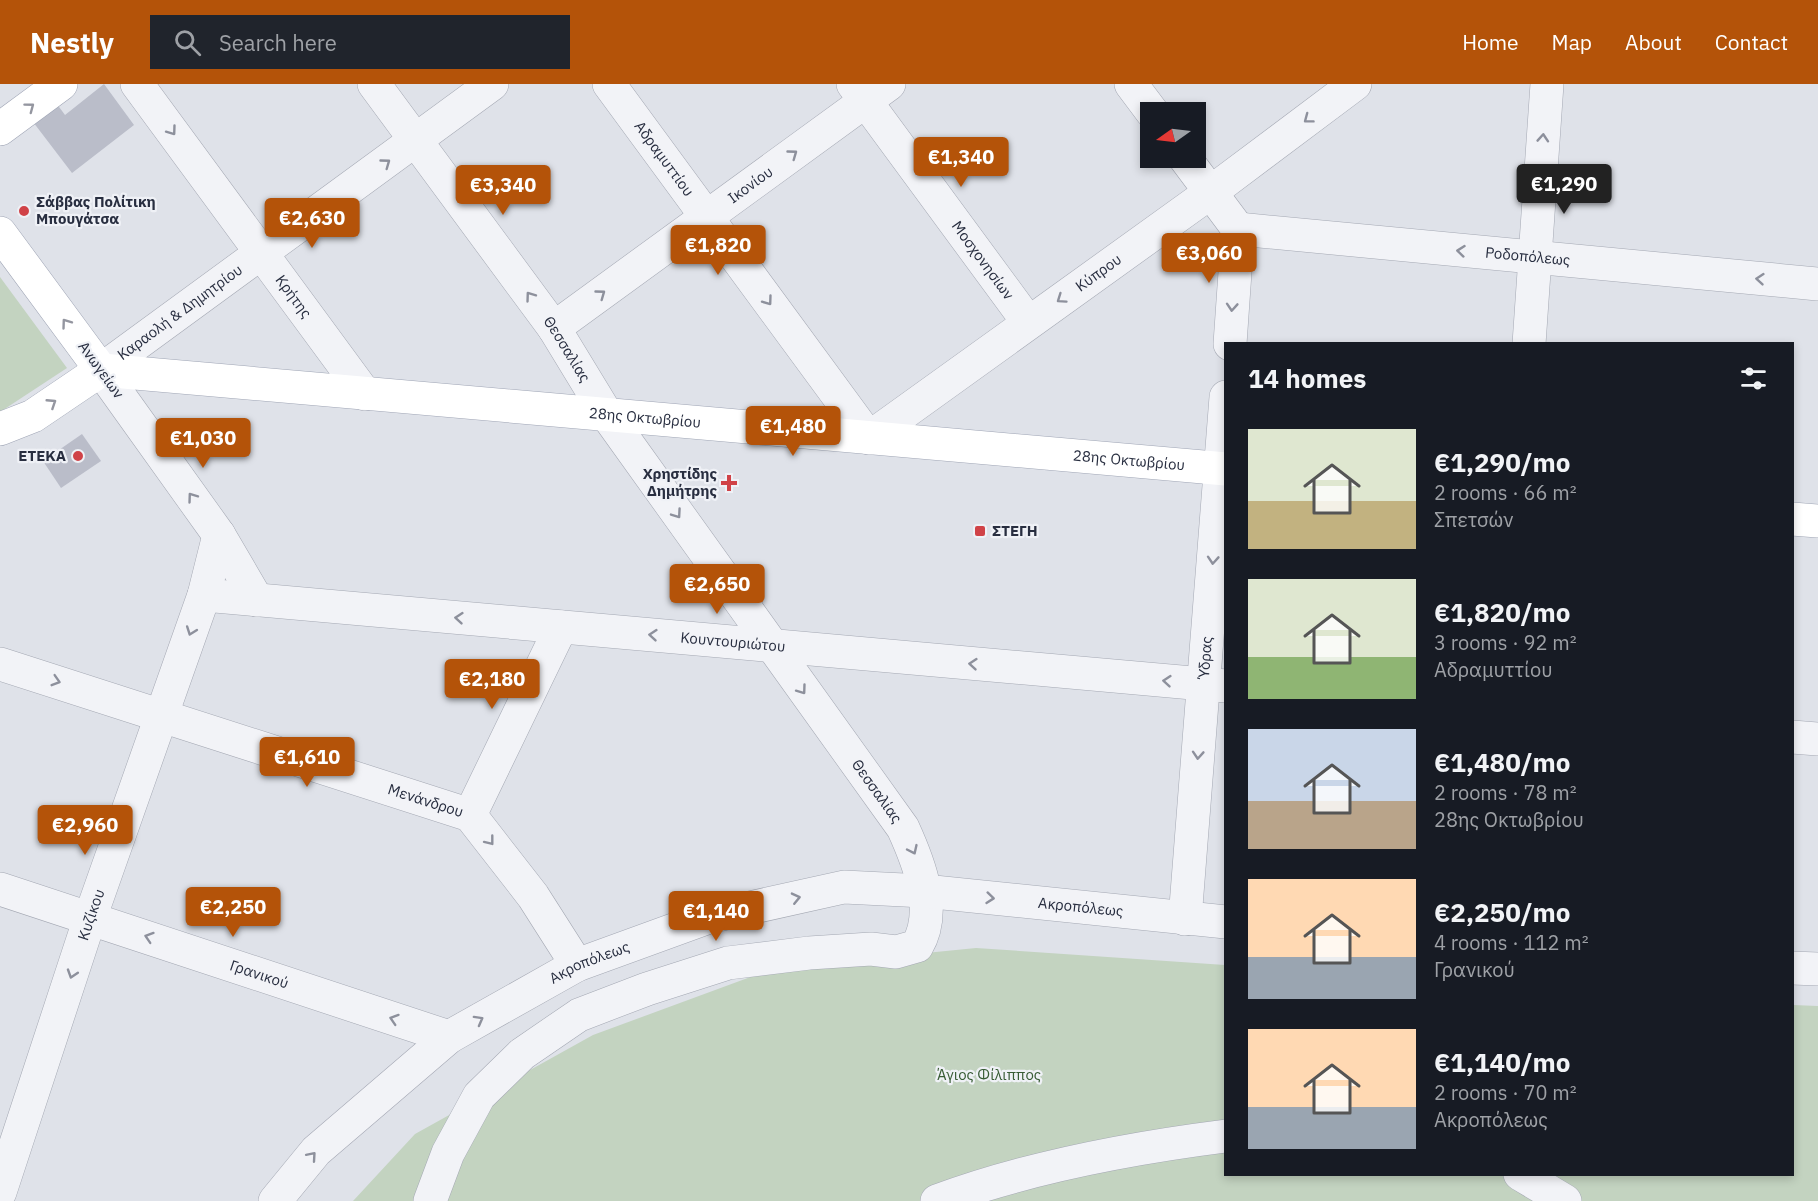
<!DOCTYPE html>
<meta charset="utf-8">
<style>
body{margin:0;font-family:"IBM Plex Sans",sans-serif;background:#20242c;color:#f1f3f6;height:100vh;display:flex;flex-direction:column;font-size:22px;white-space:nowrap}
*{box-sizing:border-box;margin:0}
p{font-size:20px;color:#9ea1a6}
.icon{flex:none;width:33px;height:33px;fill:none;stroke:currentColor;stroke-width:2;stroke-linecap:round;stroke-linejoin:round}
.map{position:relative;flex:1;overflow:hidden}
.panel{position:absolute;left:1224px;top:258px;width:570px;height:834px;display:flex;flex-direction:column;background:#171b24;border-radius:0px;box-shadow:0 3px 9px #0003}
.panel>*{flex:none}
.needle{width:39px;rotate:256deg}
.buttons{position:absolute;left:1140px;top:18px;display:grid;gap:12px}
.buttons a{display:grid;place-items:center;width:66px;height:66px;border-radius:0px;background:#171b24;box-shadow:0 3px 9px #0003;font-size:30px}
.price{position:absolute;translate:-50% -51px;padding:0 14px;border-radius:6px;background:#b45309;color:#fff;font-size:20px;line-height:39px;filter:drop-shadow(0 2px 3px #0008)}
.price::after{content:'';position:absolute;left:50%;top:36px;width:18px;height:14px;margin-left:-9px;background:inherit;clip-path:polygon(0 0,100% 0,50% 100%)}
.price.selected{background:#222;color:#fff}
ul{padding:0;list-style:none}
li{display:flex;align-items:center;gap:18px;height:150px;padding:0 24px}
li span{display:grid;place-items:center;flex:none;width:168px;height:120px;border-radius:0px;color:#555}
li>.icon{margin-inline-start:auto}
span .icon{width:72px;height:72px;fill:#fffc;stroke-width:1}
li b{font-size:26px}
h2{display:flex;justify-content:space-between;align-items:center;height:72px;padding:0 24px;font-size:26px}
header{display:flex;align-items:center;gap:36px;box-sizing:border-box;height:84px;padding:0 30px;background:#b45309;color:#fff}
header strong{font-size:28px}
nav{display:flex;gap:33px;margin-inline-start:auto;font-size:21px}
.search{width:420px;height:54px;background:#20242c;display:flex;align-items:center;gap:15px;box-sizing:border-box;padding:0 21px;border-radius:0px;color:#9ea1a6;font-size:22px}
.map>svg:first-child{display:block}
</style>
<header>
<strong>Nestly</strong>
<div class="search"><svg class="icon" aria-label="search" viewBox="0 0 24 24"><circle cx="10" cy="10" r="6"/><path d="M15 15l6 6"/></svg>Search here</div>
<nav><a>Home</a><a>Map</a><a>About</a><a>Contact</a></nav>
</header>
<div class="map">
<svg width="1818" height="1117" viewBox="0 0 1818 1117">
<rect width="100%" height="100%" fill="#dfe2e9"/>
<g fill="#c3d3c0">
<polygon points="0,193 67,284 0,328"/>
<polygon points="976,864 1225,881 1226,1090 1792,1090 1793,921 1818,922 1818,1117 353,1117 415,1050 593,951 775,884"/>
</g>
<g fill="#babdc9">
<polygon points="104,0 134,41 72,89 27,30 51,12 65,31"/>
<polygon points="82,350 101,377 61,404 43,377"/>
</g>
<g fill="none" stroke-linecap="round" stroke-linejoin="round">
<g stroke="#a4a8b3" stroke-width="34">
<g id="minor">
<path id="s1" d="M137,0L365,310"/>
<path id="s2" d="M374,0L554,244L607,331L903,744C919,779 938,827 917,862L896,868L871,865L809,869L728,879L647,905L579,931L522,970L479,1012L448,1069L430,1117"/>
<path id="s3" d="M609,0L869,354L1211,108L1355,0"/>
<path id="s4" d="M853,0L1028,238"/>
<polyline points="1131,0 1152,28"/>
<polyline points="1185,74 1238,145 1230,260"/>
<path id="s5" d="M1238,145L1818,200"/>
<path id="s6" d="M554,244L889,0"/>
<polyline points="1529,260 1547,0"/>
<path id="s7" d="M204,511L1226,602"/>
<path id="s8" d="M257,516L219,451L101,286L492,0"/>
<path id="s9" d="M0,580L470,731L533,812L577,881"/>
<polyline points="1792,653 1818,655"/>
<polyline points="470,731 561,543"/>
<path id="s10" d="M0,805L449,953"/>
<path id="s11" d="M1185,835L1226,313"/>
<polyline points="1792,884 1818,885"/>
<polyline points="1520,1090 1565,1117"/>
<path id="s12" d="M0,1108L90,834L204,511L219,451"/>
<path id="s13" d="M275,1117L316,1067L449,953L577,881L709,833L844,803L924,807L1226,838"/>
<path d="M937,1117C1026,1084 1131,1064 1226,1052"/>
</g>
</g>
<g stroke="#9fa5b5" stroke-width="34">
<g id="major">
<polyline points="0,45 61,0"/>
<polyline points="0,149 101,286"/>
<path id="s14" d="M101,286L1226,385"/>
<polyline points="0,345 33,332 101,286"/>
<polyline points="1792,435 1818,437"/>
</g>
</g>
<use href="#minor" stroke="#f2f3f7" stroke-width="33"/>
<use href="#major" stroke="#fff" stroke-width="33"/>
</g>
<defs><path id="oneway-chevron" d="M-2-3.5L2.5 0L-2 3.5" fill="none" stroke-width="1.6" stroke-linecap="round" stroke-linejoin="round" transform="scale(1.5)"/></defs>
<g stroke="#9496a0">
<use href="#oneway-chevron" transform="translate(30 23) rotate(-37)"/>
<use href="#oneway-chevron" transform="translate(66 239) rotate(-126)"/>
<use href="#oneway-chevron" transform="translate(52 319) rotate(-33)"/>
</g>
<g stroke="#8d909c">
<use href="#oneway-chevron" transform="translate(1308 35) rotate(143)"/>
<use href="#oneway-chevron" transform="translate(172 47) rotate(54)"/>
<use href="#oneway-chevron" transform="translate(1543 54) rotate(-86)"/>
<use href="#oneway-chevron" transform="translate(793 70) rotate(-36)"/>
<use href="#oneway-chevron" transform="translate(386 79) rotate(-36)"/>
<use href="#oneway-chevron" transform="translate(1461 167) rotate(-174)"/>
<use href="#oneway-chevron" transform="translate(1760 195) rotate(-175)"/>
<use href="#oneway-chevron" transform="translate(601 210) rotate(-36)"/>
<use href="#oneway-chevron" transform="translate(530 212) rotate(-126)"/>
<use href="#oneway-chevron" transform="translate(1061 215) rotate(145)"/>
<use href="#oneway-chevron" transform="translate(768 217) rotate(54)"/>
<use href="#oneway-chevron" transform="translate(1232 223) rotate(94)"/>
<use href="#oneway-chevron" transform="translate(192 413) rotate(-126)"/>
<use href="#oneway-chevron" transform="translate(677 430) rotate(55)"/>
<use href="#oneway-chevron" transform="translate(1213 476) rotate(94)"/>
<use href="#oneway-chevron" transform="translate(459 534) rotate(-175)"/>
<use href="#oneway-chevron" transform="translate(191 547) rotate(110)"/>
<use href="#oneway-chevron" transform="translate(653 551) rotate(-175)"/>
<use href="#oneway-chevron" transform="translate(973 580) rotate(-175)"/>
<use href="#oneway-chevron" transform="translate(56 597) rotate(17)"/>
<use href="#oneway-chevron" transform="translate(1167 597) rotate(-175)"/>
<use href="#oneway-chevron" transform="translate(802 606) rotate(54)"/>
<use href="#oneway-chevron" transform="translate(1198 671) rotate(94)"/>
<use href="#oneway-chevron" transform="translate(490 757) rotate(52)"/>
<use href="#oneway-chevron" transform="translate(913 766) rotate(65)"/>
<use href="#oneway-chevron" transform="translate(796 814) rotate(-13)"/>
<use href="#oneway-chevron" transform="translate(990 814) rotate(6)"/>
<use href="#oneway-chevron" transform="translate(149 853) rotate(-162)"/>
<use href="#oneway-chevron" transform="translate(72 890) rotate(108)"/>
<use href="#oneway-chevron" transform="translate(394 935) rotate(-162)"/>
<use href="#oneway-chevron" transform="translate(479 936) rotate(-29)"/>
<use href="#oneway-chevron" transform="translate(312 1072) rotate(-49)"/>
</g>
<g fill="#d04247" stroke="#eff1f6" stroke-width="2">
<circle cx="24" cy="127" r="6"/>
<circle cx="78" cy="372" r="6"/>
<path d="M726 390h6v6h6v6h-6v6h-6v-6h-6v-6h6z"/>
<rect x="974" y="441" width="12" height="12" rx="3"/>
</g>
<g text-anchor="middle" stroke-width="4.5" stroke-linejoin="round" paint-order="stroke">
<g font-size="15" fill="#282e40" stroke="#eff1f6">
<text dy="5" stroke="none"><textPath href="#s3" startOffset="93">Αδραμυττίου</textPath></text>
<text dy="5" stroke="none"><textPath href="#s6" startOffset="243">Ικονίου</textPath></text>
<text dy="5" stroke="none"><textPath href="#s5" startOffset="291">Ροδοπόλεως</textPath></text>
<text dy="5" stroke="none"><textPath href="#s4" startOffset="219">Μοσχονησίων</textPath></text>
<text dy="5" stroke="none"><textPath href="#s3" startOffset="722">Κύπρου</textPath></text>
<text dy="5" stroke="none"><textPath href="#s1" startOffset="264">Κρήτης</textPath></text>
<text dy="5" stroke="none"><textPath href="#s8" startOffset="376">Καραολή &amp; Δημητρίου</textPath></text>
<text dy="5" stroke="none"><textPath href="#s2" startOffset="328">Θεσσαλίας</textPath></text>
<text transform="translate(101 286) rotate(54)" y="5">Ανωγείων</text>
<text dy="5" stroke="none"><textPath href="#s14" startOffset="546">28ης Οκτωβρίου</textPath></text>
<text dy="5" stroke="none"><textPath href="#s14" startOffset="1032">28ης Οκτωβρίου</textPath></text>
<text dy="5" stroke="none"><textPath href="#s7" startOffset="531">Κουντουριώτου</textPath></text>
<text dy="5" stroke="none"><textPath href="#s11" startOffset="262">Ύδρας</textPath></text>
<text dy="5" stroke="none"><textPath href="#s2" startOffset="868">Θεσσαλίας</textPath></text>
<text dy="5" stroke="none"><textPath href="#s9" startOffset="447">Μενάνδρου</textPath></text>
<text dy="5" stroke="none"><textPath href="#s13" startOffset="903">Ακροπόλεως</textPath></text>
<text dy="5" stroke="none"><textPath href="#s12" startOffset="292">Κυζίκου</textPath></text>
<text dy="5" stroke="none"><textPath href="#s13" startOffset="399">Ακροπόλεως</textPath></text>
<text dy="5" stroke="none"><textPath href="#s10" startOffset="273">Γρανικού</textPath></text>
</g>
<g font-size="15" font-weight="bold" fill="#282e40" stroke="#eff1f6" text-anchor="start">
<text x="36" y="123">Σάββας Πολίτικη<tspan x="36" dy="17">Μπουγάτσα</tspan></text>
<text x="66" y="377" text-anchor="end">ΕΤΕΚΑ</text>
<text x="717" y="395" text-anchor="end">Χρηστίδης<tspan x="717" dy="17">Δημήτρης</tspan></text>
<text x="992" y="452">ΣΤΕΓΗ</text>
</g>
<g font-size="15" fill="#385c35" stroke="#eff1f6">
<text x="989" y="996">Άγιος Φίλιππος</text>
</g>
</g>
</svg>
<div class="buttons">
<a><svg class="needle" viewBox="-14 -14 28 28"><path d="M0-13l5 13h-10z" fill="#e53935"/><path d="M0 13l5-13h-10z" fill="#9ea1a6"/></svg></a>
</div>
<b class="price" style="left:961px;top:104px">€1,340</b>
<b class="price selected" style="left:1564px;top:131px">€1,290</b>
<b class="price" style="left:503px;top:132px">€3,340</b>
<b class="price" style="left:312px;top:165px">€2,630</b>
<b class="price" style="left:718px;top:192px">€1,820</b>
<b class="price" style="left:1209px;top:200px">€3,060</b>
<b class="price" style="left:793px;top:373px">€1,480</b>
<b class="price" style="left:203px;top:385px">€1,030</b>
<b class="price" style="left:717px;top:531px">€2,650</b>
<b class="price" style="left:492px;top:626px">€2,180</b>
<b class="price" style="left:307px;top:704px">€1,610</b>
<b class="price" style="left:85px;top:772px">€2,960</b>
<b class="price" style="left:233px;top:854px">€2,250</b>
<b class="price" style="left:716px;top:858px">€1,140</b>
<section class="panel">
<h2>14 homes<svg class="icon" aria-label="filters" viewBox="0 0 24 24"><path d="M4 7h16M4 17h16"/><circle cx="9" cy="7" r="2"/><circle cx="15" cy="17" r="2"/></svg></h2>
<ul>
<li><span style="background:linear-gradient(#dfe7d0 60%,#c2b280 0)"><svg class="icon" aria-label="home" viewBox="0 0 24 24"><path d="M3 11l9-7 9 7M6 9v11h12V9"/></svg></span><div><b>€1,290/mo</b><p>2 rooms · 66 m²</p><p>Σπετσών</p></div></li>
<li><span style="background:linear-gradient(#dfe7d0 65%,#8fb573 0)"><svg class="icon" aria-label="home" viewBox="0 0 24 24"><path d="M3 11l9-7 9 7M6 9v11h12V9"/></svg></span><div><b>€1,820/mo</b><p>3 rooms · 92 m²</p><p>Αδραμυττίου</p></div></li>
<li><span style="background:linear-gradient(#c9d6e8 60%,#b9a48a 0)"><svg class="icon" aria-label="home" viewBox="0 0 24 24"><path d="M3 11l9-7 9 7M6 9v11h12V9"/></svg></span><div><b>€1,480/mo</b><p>2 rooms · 78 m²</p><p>28ης Οκτωβρίου</p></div></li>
<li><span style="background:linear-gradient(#ffd9b3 65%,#9aa5b1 0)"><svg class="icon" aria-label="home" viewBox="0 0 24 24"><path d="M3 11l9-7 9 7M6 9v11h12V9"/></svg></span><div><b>€2,250/mo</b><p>4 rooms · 112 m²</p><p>Γρανικού</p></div></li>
<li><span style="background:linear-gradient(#ffd9b3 65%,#9aa5b1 0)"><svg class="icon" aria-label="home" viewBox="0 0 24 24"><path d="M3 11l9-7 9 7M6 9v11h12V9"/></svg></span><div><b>€1,140/mo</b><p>2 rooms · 70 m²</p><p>Ακροπόλεως</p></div></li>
</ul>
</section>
</div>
